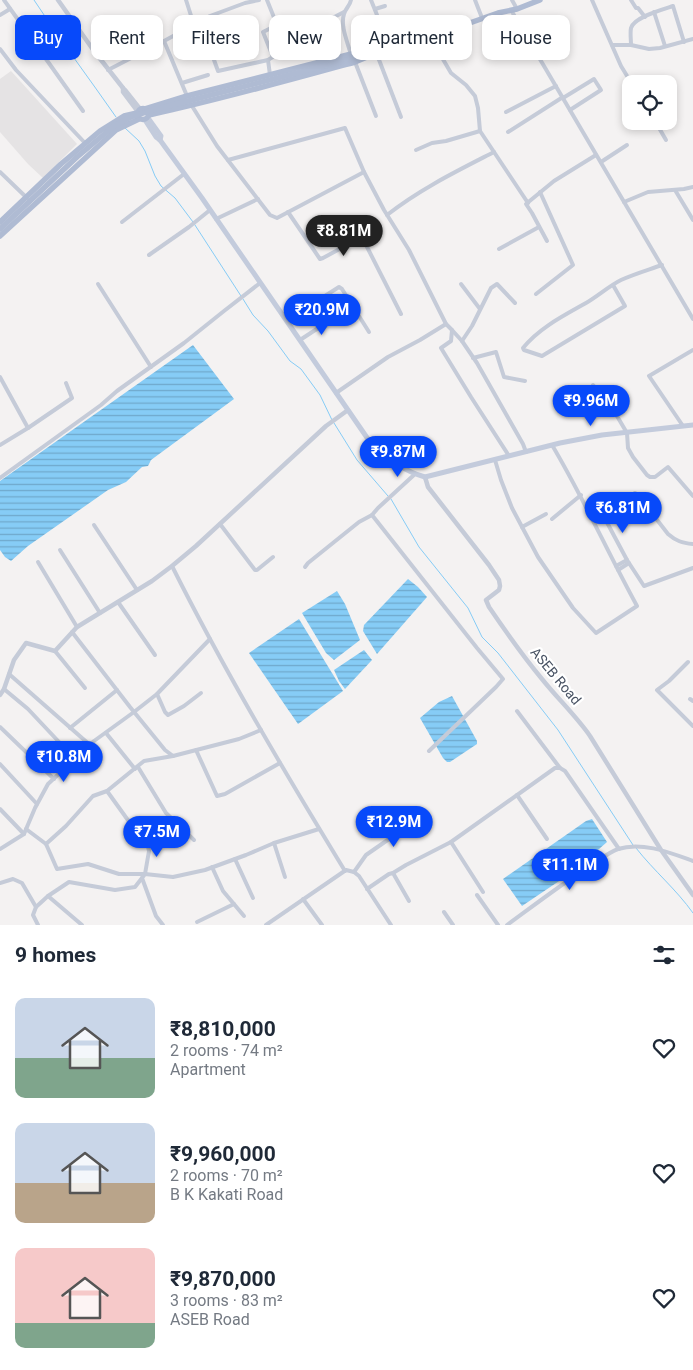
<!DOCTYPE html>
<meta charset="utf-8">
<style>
body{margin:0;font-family:Roboto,sans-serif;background:#f6f6f7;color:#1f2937;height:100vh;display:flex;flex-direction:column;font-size:19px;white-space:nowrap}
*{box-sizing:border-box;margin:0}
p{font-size:16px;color:#747a83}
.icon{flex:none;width:28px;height:28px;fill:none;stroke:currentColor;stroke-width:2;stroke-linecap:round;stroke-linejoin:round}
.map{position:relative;height:925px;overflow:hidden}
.sheet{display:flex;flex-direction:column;background:#fff;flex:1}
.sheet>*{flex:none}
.banner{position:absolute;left:15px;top:15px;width:664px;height:45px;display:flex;gap:10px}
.controls{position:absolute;left:622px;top:75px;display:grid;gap:10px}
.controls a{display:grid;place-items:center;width:55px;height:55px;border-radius:10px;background:#fff;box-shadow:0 2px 8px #0003;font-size:25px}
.price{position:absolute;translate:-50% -42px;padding:0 11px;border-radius:18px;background:#0749fa;color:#fff;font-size:16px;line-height:32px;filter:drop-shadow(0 1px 2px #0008)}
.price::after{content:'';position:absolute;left:50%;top:30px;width:15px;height:11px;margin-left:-8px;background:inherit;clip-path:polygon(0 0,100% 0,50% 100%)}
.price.current{background:#222;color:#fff}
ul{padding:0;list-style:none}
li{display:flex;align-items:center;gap:15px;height:125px;padding:0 15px}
li span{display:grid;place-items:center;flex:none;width:140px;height:100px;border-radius:10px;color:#555}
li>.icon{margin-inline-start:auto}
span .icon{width:60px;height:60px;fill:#fffc;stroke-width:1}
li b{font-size:21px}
h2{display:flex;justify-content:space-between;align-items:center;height:60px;padding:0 15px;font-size:21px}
.pill{padding:0 18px;border-radius:10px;background:#fff;box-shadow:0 2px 8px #0003;font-size:18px;line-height:45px}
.pill.current{background:#0749fa;color:#fff}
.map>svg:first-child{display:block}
</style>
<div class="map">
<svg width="693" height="925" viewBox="0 0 693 925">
<defs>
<pattern id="water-rules" width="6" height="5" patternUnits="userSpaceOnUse" patternTransform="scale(1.25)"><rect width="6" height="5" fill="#86ccf6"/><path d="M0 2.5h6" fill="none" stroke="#6fa8cb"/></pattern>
</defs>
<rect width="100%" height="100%" fill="#f4f2f2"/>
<polygon fill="#e5e3e4" points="11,71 77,144 43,178 28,164 0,132 0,79"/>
<g fill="url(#water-rules)">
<polygon points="193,345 234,399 151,460 148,466 142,467 126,482 108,490 28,546 11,561 5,557 0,550 0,481"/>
<polygon points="408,579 418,587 427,597 377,654 363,631 364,625"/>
<polygon points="337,591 345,604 360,640 334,660 326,653 302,613"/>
<polygon points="299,619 343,691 298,724 249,653"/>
<polygon points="364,650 372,660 345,689 339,681 334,670"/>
<polygon points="452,696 477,741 477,744 450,762 447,762 443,758 420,718 439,702"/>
<polygon points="592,819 607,842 574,871 522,906 503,879 586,821"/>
</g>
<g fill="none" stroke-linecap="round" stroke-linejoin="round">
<g stroke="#86ccf6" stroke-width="1">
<path d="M34,0C60,40 89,78 116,117"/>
<polyline points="125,128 139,141 145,151 155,176 161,186 175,198 193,222 241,296"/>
<polyline points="243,299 253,315 268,331 290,361 301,369 320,395 332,420"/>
<polyline points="334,423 357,460 388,496"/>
<polyline points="391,499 419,547 468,608 482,637 498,653 558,730 633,845"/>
<path d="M636,848C654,871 676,889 693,913"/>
</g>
<g stroke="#c5cbd8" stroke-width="4">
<polyline points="4,0 83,111"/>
<polyline points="186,0 194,25"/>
<polyline points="267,0 277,25 263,32 273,57"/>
<polyline points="371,0 377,15 377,30 384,50"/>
<polyline points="475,0 482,18"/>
<polyline points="512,0 517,9"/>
<polyline points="592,0 621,66 632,84"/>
<polyline points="631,0 636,8 638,8 645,17"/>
<polyline points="375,9 385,6"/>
<polyline points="511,10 693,319"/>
<polyline points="654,12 665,46"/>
<polyline points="0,15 10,9"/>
<polyline points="377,21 386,18"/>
<polyline points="430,37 451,73 466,85 475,96 478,108 480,131 528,203"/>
<polyline points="164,41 187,96"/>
<polyline points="612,45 631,45 649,49 660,48 693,39"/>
<path d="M631,45C631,40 630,33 631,28C634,17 664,9 673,6L684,42"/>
<polyline points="209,46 218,71 268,60 270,75"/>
<polyline points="0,49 16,70 85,143"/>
<polyline points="376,52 401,117"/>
<path d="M351,55C348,43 340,26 344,14C345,9 350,6 351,0"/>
<path d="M268,60C278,54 287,47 297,40C312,29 328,20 344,12"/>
<polyline points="355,62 376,116"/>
<polyline points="108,70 164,41 210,16 245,3 259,0"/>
<polyline points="182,83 208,75"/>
<polyline points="563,98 594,79 601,90 570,110"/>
<polyline points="192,106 217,146 270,215 277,218 364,172 384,210 409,250 446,324 452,330 451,341 441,348 471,397 509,456"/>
<polyline points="506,112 556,86"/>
<polyline points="655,121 666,140"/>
<polyline points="508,132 563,97"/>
<polyline points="416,150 432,143 446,141 480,131"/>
<polyline points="228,160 345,128 364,172"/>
<polyline points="601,162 627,145"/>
<polyline points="0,172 27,198"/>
<polyline points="675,190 693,220"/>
<polyline points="624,202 648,192 684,189 693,187"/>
<polyline points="288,212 320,259 323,258 358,239 363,239 401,314"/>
<path d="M387,215C420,189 457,171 494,152"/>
<polyline points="216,219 258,199"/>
<polyline points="122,222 184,174"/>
<polyline points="547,241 532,213 526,204 554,181 596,155"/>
<polyline points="499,249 539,227"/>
<polyline points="149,255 189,227 210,210"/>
<polyline points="98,284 151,367"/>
<polyline points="461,284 480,309"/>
<path d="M613,285L625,306L542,356L524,350L523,348C539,328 563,316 586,303C598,296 609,286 621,280C634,274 648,270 662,265"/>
<polyline points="536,294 573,265 540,192"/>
<polyline points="287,320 339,287 342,289 369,332"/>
<polyline points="452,330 462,341 477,363 523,444 526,452"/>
<polyline points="300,340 335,317"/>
<polyline points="462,341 472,326 491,288 497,284 515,303"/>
<polyline points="473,358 496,352 504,377 525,381"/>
<polyline points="0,377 28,428 72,398 66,383"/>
<polyline points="593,385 614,411 627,433 628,448 633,457 647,475 650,477 655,477 668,467 693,496"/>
<polyline points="336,393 388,357 420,340 446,324"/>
<polyline points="683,426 649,376 693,350"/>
<polyline points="0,445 28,428"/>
<path d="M495,460L501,480L512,508L538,557L573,608L596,633L637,606C608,553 583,497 552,445"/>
<polyline points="415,474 378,508 372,515 477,648 503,679 496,687 429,751"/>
<polyline points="0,478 101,405 117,391 184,343 224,311 260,283"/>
<polyline points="603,515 627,560 644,586 693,568"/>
<path d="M592,517L603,515V512L635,493L637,494L668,534C676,541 682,543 693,544"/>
<polyline points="552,519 581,495"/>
<polyline points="220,524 255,570 257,570 273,557"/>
<polyline points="94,525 137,590"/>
<polyline points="522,527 546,514"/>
<polyline points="60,550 100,613"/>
<polyline points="38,562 77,627"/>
<path d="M172,566C224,670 284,771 345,871"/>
<polyline points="616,566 627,560"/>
<polyline points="305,567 308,563 359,522 372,515"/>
<polyline points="618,570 629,563"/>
<polyline points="118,602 155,655"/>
<polyline points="72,632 130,707 165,750 173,756 239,739 261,730"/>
<polyline points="55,651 85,688"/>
<polyline points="688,662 669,681 657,690 693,726"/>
<polyline points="9,674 90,745"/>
<polyline points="4,689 28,709 75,759"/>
<polyline points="157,694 165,712 168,715 184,706 201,693"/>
<polyline points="690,699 693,701"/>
<polyline points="517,711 560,768"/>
<polyline points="0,727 54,779"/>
<polyline points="70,728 117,690"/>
<polyline points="106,733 135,769"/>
<polyline points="196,750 217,796 225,794 280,763"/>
<polyline points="0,764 37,804"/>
<polyline points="138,767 166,813 194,840"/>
<polyline points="107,791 130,823"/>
<polyline points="517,795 547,839"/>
<polyline points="0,809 24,834"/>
<polyline points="26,829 46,844 57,869 88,864 119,874 145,874 149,851 147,842 155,834"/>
<polyline points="274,843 285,877"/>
<polyline points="46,844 66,826 93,796 107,791 144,761 173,756"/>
<polyline points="0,849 24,834 35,808 48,784 94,741 134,712 157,694 210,639"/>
<polyline points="235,859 253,898"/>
<polyline points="212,867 223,891 244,916"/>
<polyline points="354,872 366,855 425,814"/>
<polyline points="393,873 406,865 451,842"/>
<polyline points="0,883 13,879 22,883 36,907"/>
<polyline points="367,889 389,874 393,873 409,901"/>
<polyline points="483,892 451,842 555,768 560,768 565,771 619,849"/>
<polyline points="477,895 498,925"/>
<polyline points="48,896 69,882 115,890 135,887 142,878"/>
<polyline points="303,899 322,925"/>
<polyline points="444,912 453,925"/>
<polyline points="197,922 234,904"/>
<polyline points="38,925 33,915 36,907 48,896 82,925"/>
<polyline points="163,925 156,916 142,878 145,874 173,877 205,870 246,855 274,843 319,829"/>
<polyline points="266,925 346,870 354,872 359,876 391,925"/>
<path d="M507,925C533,906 558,887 585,869C596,863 607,853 618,849C642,841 671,853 693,861"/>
</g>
<g stroke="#c5cbd8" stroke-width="4.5">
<polyline points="58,0 94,51 123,88 125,90 140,109"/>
<polyline points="123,88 123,92 138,112"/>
<path d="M425,477L428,487L489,565L499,580L500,586L499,590L486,600L489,607C506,632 523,656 542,679C558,699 576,716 590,736L661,850L693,895"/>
<polyline points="0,695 4,689 14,660 26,643 55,651 77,627 152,581 172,566 196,546 326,426 348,410"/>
</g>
<g stroke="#c3cbdc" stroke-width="5">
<polyline points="148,118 161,136 160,140"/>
<path d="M145,120L156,137L160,140L202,198L370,442C386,458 403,471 425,477L560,443L602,435L693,425"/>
</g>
<g stroke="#afbbd3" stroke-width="5.5">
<polyline points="368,54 430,37 498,13 517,9 540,0"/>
<circle cx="143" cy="114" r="5.5"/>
<polyline points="145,109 187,96 363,51 370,54"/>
<path d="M149,115C218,100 286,81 355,62L367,57L370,54"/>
<polyline points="0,222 61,164 100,131 124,116 137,113"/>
<polyline points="0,236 116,130 139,119"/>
</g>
<polyline stroke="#afbbd3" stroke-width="5.5" points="0,229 77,157 114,126 131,117 153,110 359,57"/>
</g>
<g text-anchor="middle" stroke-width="4.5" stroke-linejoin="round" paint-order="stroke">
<g font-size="14" fill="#475162" stroke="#fff">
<text transform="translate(556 676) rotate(50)" y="5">ASEB Road</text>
</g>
</g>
</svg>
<div class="controls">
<a><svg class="icon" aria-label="locate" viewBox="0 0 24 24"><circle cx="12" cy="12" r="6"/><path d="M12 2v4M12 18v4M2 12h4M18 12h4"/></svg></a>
</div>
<b class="price current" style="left:344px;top:257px">₹8.81M</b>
<b class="price" style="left:322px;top:336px">₹20.9M</b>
<b class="price" style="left:591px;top:427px">₹9.96M</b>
<b class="price" style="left:398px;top:478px">₹9.87M</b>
<b class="price" style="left:623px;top:534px">₹6.81M</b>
<b class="price" style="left:64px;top:783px">₹10.8M</b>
<b class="price" style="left:394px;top:848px">₹12.9M</b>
<b class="price" style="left:157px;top:858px">₹7.5M</b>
<b class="price" style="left:570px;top:891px">₹11.1M</b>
<div class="banner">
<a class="pill current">Buy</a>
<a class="pill">Rent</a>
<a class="pill">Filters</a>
<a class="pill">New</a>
<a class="pill">Apartment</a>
<a class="pill">House</a>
</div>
</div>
<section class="sheet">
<h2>9 homes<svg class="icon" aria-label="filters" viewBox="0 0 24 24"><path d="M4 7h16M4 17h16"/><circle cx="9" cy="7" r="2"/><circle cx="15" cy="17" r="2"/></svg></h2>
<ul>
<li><span style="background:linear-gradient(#c9d6e8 60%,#7fa58c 0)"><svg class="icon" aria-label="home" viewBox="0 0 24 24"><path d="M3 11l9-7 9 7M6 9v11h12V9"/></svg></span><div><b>₹8,810,000</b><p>2 rooms · 74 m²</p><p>Apartment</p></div><svg class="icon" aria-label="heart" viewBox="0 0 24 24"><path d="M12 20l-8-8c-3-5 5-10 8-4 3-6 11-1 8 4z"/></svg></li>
<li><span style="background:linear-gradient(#c9d6e8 60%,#b9a48a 0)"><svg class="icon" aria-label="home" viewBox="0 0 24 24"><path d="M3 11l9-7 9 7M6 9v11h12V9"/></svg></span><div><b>₹9,960,000</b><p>2 rooms · 70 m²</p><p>B K Kakati Road</p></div><svg class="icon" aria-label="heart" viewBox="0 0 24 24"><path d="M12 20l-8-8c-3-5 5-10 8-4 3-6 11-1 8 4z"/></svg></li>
<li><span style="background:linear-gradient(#f6c9c9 75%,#7fa58c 0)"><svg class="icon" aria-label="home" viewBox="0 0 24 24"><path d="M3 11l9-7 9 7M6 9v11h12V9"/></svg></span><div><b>₹9,870,000</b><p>3 rooms · 83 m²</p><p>ASEB Road</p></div><svg class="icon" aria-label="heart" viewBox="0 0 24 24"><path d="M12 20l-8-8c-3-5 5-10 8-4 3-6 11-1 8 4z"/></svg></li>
</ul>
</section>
